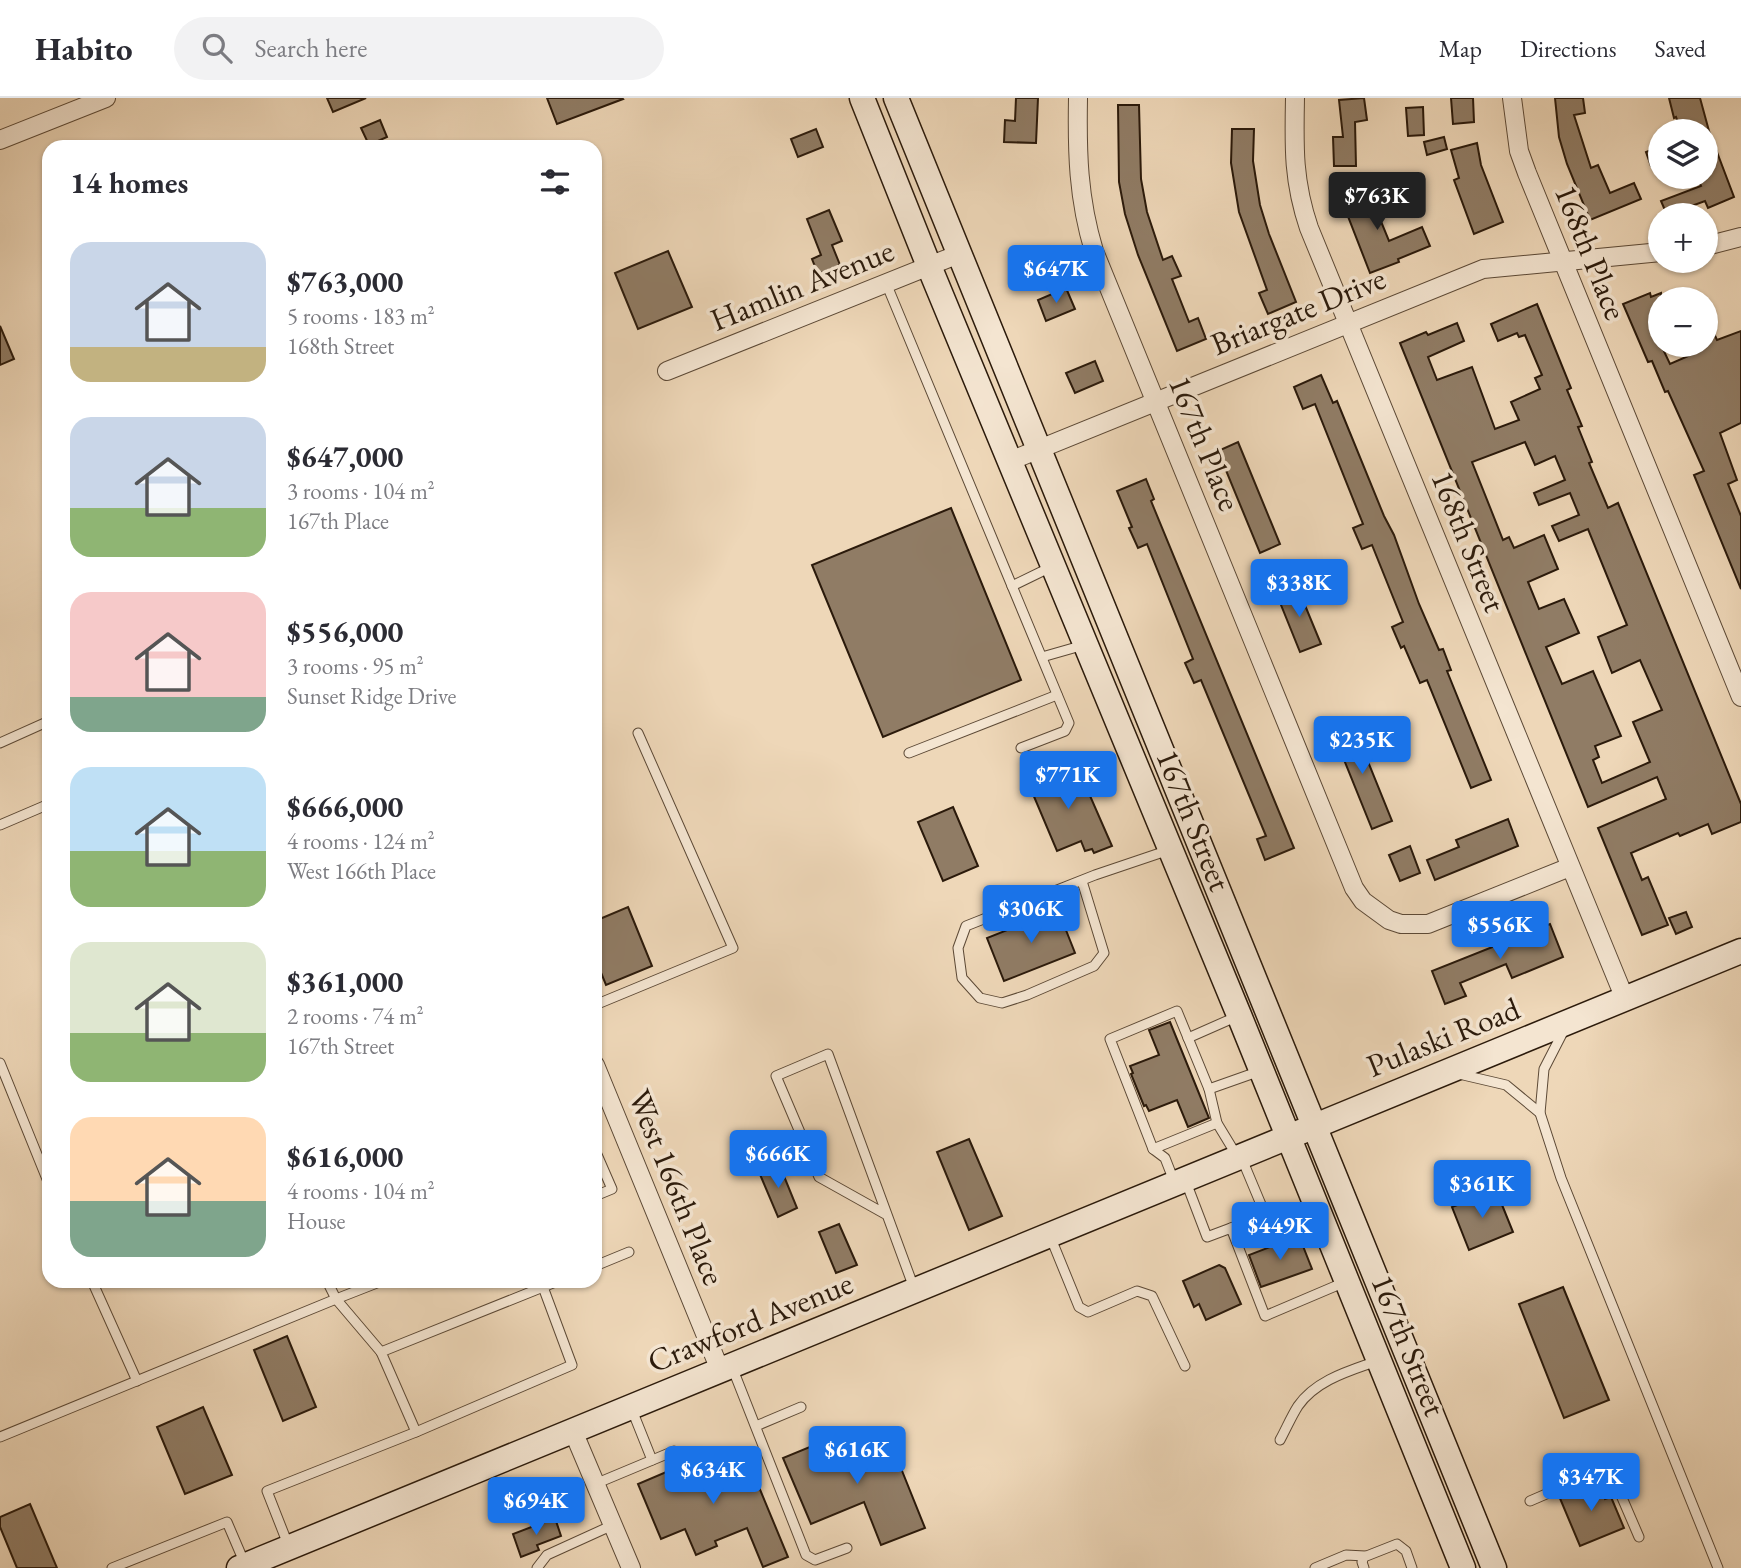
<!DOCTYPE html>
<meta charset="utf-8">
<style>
body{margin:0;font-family:"EB Garamond",serif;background:#f2f2f3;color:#2b2b33;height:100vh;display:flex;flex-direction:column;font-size:26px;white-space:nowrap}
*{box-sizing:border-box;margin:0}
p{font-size:23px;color:#7c7c81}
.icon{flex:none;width:38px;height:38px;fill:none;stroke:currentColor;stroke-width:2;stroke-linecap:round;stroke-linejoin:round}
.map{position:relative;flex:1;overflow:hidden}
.sheet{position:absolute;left:42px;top:42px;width:560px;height:1148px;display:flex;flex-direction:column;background:#fff;border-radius:21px;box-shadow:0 2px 5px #0004}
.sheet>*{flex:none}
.tools{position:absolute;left:1648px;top:21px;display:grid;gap:14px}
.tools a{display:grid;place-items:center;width:70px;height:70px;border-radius:50%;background:#fff;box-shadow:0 2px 5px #0004;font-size:35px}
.price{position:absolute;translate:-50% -60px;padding:0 16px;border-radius:7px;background:#1a73e8;color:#fff;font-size:23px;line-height:46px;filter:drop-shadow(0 2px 4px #0008)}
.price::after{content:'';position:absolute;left:50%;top:42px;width:21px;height:16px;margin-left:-10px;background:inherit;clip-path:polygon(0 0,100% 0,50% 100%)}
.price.selected{background:#222;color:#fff}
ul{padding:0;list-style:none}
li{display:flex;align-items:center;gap:21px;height:175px;padding:0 28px}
li span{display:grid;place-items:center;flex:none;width:196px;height:140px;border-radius:21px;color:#555}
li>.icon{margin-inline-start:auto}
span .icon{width:84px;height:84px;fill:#fffc;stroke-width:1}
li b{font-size:30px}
h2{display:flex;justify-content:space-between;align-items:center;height:84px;padding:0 28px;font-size:30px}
header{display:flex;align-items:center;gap:42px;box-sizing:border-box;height:98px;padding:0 35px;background:#fff;border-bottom:2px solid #e1e1e2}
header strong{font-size:33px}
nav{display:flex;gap:38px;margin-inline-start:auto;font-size:24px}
.search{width:490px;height:63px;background:#f2f2f3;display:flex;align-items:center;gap:18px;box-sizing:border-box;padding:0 24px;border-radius:38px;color:#7c7c81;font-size:26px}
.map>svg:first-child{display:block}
</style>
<header>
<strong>Habito</strong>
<div class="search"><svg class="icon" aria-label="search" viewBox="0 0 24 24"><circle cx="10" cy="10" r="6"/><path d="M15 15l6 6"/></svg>Search here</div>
<nav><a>Map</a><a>Directions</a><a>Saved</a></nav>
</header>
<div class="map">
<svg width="1741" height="1470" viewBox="0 0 1741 1470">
<rect width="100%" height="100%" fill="#eed7b8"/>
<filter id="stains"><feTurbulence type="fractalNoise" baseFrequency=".00286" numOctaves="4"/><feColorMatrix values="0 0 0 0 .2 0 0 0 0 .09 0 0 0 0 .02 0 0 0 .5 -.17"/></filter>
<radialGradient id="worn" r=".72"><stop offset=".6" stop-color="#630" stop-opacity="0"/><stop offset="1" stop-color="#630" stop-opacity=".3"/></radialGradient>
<g fill="#907c65" stroke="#2b1a0b" stroke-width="2" fill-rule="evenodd">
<polygon points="327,0 366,0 333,14"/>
<polygon points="547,0 622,0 623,1 557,26"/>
<polygon points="1016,0 1038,0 1036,45 1004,44 1005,22 1015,23"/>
<polygon points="1364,0 1367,22 1355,24 1356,68 1334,68 1333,39 1343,39 1339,2"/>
<polygon points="1451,0 1473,0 1474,24 1453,26"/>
<polygon points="1555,0 1583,0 1585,15 1574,17 1591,70 1598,67 1610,95 1634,85 1641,101 1590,122 1567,66 1559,39"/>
<polygon points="1669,0 1700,0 1709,33 1734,99 1708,110 1705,103 1667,117 1661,103 1701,88 1697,79 1706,79 1706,33 1681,33 1676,19 1674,20"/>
<polygon points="1118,7 1139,7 1141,81 1147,114 1163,162 1172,158 1181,178 1172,181 1189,224 1198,220 1206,241 1177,253 1138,157 1125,116 1119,84"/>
<polygon points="1423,9 1424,37 1408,38 1406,10"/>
<polygon points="380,22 387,39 369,47 361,30"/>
<polygon points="816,31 823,49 798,59 791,41"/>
<polygon points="1232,31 1254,31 1253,63 1260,107 1269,136 1296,204 1268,216 1259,195 1267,192 1239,114 1231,65"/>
<polygon points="1444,39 1447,51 1427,57 1424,44"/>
<polygon points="1477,45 1481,67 1503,124 1474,136 1454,82 1459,80 1451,52"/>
<polygon points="1661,48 1661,65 1651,68 1646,54"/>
<polygon points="1358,83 1371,119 1378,116 1389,143 1422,129 1430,148 1398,161 1399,164 1370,175 1337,90"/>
<polygon points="829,112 842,143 832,147 840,167 818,176 812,161 821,157 807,121"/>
<polygon points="668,153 692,209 638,231 615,175"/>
<polygon points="1066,190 1075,211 1046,223 1038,202"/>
<polygon points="1650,195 1651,199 1661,195 1661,247 1670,266 1693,256 1691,251 1706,247 1706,218 1717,242 1741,233 1741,325 1720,335 1737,382 1728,386 1741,418 1741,491 1694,377 1704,373 1668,293 1665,294 1652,263 1648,264 1623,206"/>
<path d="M1537,206L1571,290L1567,292L1582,328L1578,329L1592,364L1589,365L1608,410L1618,405L1741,706V724L1712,736L1708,726L1680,738L1678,735L1631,755L1642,782L1648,779L1668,827L1642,837L1598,730L1666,701L1657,679L1588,709L1400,245L1426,234L1428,237L1457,225L1464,243L1428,259L1437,282L1472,269L1495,331L1519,322L1511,304L1540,291L1535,280L1542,277L1525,237L1519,239L1517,235L1498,243L1491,226ZM1525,344L1535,367L1555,358L1565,382L1534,395L1539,407L1570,395L1579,417L1552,428L1559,443L1588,431L1627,527L1598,539L1612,575L1640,562L1662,612L1633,624L1650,664L1602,685L1593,662L1599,659L1595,648L1621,638L1593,573L1562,586L1546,549L1579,535L1564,501L1539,511L1528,484L1558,471L1544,437L1514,450L1509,439L1503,442L1472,364Z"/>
<polygon points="0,228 14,261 0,267"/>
<polygon points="1095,263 1103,283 1075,295 1066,275"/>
<polygon points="1321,277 1333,305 1337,303 1384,418 1394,437 1419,506 1439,552 1443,551 1451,572 1447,573 1491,682 1471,690 1427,582 1420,585 1404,548 1401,550 1392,529 1403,524 1372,447 1362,451 1353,430 1363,426 1315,306 1303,311 1294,289"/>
<polygon points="1238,344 1280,446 1260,455 1218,353"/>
<polygon points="1146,381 1154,401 1151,403 1294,750 1265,762 1257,741 1266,738 1201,582 1194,585 1185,565 1193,561 1147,446 1138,450 1129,430 1132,429 1117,393"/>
<polygon points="951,410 1021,582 883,639 812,467"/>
<polygon points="1297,488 1321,546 1300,554 1277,497"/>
<polygon points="1352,624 1392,723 1372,731 1332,632"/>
<polygon points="1064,667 1073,689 1084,684 1112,748 1094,755 1092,751 1085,753 1081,743 1057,753 1027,682"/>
<polygon points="953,709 978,768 943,783 918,724"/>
<polygon points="1508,721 1518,748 1435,782 1427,762 1459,749 1456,742"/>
<polygon points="1410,748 1420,775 1400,783 1389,757"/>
<polygon points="628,809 652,868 606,887 595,860 595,823"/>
<polygon points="1058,812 1075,855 1004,883 987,840"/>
<polygon points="1686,814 1692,829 1676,836 1669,820"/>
<polygon points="1550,826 1563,859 1512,880 1506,866 1460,885 1466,898 1445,906 1432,873"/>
<polygon points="1170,924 1209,1020 1188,1029 1177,1002 1149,1013 1146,1007 1144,1008 1131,976 1133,975 1130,968 1159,957 1149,932"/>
<polygon points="969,1041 1002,1118 969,1132 937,1054"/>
<polygon points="779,1066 797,1110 778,1119 759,1074"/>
<polygon points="1496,1092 1513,1134 1469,1152 1452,1109"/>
<polygon points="839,1126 857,1167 836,1175 819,1134"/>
<polygon points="1299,1138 1312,1171 1261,1189 1249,1157"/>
<polygon points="1219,1167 1225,1170 1241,1206 1206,1222 1199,1206 1194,1209 1183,1183"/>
<polygon points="1563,1189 1609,1302 1564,1320 1519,1206"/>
<polygon points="287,1238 316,1309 283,1323 254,1252"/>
<polygon points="203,1309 232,1377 185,1396 157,1329"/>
<polygon points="886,1333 925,1430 881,1447 864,1404 811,1426 783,1360 817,1346 822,1359"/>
<polygon points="730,1352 737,1370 749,1365 788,1459 763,1469 747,1430 715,1443 717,1448 696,1457 685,1431 661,1441 638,1386 678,1369 680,1372"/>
<polygon points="1597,1382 1605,1401 1611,1399 1624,1430 1580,1448 1559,1398"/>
<polygon points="30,1406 57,1470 17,1470 0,1429 0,1419"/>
<polygon points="555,1420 561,1438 537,1447 539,1452 521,1459 513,1436"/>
</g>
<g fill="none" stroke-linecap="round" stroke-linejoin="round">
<g stroke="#5c4936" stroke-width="11">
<g id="lane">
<polyline points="886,185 1069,625 1065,633 1021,650"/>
<polyline points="1012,488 1051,469"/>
<polyline points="1042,559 1084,547"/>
<polyline points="0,645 49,623"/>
<polyline points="909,655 1057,597"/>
<polyline points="0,727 49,706"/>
<polyline points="1082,783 1104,855 1094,868 1027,897 1002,905 980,900 962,880 958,850 966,828 1095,777 1169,752"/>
<polyline points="595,907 733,850 638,635"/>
<polyline points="1564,932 1544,971 1540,1015 1561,1080 1718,1470"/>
<polyline points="1188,940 1238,918"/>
<polyline points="0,965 49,1086"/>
<polyline points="1459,976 1506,987 1540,1015"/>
<polyline points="1209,991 1260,973"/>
<polyline points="1153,1051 1217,1025"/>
<polyline points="595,1052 612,1091 595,1098"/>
<polyline points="1174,1083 1165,1060 1153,1051 1110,941 1177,913 1209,991 1217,1025 1237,1058"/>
<polyline points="1186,1084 1207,1139 1231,1130 1265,1218 1345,1184"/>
<polyline points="1265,1116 1288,1129 1317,1118"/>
<polyline points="887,1117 819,1079 776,978 828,956 914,1190"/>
<polyline points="1231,1130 1265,1116 1242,1061"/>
<polyline points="1050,1138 1079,1209 1088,1214 1137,1193 1152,1198 1185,1268"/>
<polyline points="595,1168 629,1154"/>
<polyline points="92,1183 137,1283"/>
<polyline points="381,1254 336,1201 382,1183"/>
<polyline points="732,1269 806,1457 815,1462 847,1450"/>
<polyline points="632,1312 652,1362"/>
<polyline points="756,1328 801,1309"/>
<polyline points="416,1334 381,1254 558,1183"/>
<polyline points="0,1339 336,1201 327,1183"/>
<path d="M1280,1342C1286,1331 1291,1319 1298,1308C1316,1282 1349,1273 1377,1263"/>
<polyline points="595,1386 674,1353"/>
<polyline points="1530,1403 1597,1374 1608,1375 1614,1381 1639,1439"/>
<polyline points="289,1449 267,1393 416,1334 572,1267 543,1189"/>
<polyline points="112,1470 227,1424 245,1466"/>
<polyline points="537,1470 547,1457 613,1427"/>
<polyline points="1315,1470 1346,1457 1365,1458"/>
<polyline points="1364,1470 1362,1464 1364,1459 1397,1446 1406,1453 1412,1470"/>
</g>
</g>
<g stroke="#5c4936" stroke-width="20">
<g id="street">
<path d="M1078,0C1077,54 1078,100 1094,153L1354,790L1363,803L1389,822L1401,826H1428L1570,769"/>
<path d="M1295,0C1294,49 1293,83 1309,130L1625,901"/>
<polyline points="1512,0 1519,53 1527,75 1741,599"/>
<polyline points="0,42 106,0"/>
<polyline points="1706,148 1741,139"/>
<polyline points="667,273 959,156"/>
<polyline points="1010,363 1483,171 1661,154"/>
<polyline points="595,967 720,1272"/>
<polyline points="573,1333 631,1470"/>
</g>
</g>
<g stroke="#2b1a0b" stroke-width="27">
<g id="secondary">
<polyline points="862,0 929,168 1239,917 1463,1470"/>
<polyline points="896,0 1494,1470"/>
<polyline points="239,1470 1741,853"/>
</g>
</g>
<use href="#lane" stroke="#f4e5d1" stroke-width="9"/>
<use href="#street" stroke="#f4e5d1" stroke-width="18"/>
<use href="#secondary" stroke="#f4e5d1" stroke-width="24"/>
</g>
<g text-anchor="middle" stroke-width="7" stroke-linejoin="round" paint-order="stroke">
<g font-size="32" fill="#2b1a0b" stroke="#f4e5d1">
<text transform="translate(1591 154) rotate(68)" y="11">168th Place</text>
<text transform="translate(802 187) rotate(-22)" y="11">Hamlin Avenue</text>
<text transform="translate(1298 213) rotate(-22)" y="11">Briargate Drive</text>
<text transform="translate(1205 345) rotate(68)" y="11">167th Place</text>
<text transform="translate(1469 443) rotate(68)" y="11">168th Street</text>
<text transform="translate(1194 722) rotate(68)" y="11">167th Street</text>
<text transform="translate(1443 939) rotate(-22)" y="11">Pulaski Road</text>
<text transform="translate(677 1089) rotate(68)" y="11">West 166th Place</text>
<text transform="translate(750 1224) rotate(-22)" y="11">Crawford Avenue</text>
<text transform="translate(1409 1247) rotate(68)" y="11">167th Street</text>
</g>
</g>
<rect width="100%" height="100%" filter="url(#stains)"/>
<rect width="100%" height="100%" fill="url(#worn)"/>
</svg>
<div class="tools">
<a><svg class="icon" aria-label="layers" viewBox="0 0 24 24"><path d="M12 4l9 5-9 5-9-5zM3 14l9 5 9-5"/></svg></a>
<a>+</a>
<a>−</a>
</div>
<b class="price selected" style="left:1377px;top:134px">$763K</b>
<b class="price" style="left:1056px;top:207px">$647K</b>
<b class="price" style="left:1299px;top:521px">$338K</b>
<b class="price" style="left:1362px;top:678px">$235K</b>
<b class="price" style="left:1068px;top:713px">$771K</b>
<b class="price" style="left:1031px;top:847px">$306K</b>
<b class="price" style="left:1500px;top:863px">$556K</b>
<b class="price" style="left:778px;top:1092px">$666K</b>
<b class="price" style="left:1482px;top:1122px">$361K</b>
<b class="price" style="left:1280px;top:1164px">$449K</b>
<b class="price" style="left:857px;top:1388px">$616K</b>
<b class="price" style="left:713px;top:1408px">$634K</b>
<b class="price" style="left:1591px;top:1415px">$347K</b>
<b class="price" style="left:536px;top:1439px">$694K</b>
<section class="sheet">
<h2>14 homes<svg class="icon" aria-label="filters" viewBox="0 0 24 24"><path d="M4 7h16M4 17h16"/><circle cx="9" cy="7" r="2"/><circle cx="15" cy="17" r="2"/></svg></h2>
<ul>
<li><span style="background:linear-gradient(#c9d6e8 75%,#c2b280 0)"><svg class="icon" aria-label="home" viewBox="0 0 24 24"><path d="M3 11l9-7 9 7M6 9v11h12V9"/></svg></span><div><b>$763,000</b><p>5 rooms · 183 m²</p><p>168th Street</p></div></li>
<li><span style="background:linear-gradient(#c9d6e8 65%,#8fb573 0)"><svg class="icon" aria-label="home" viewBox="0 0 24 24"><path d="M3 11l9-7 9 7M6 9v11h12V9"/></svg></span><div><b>$647,000</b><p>3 rooms · 104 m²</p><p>167th Place</p></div></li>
<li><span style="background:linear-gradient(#f6c9c9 75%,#7fa58c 0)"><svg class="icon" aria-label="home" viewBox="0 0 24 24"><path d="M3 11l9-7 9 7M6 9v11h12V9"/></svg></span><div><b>$556,000</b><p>3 rooms · 95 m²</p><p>Sunset Ridge Drive</p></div></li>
<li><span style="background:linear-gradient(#bfe0f5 60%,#8fb573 0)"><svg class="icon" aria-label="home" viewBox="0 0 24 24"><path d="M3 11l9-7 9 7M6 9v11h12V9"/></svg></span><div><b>$666,000</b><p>4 rooms · 124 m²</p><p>West 166th Place</p></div></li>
<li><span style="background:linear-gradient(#dfe7d0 65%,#8fb573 0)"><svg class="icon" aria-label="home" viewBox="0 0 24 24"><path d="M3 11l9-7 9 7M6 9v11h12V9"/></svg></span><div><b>$361,000</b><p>2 rooms · 74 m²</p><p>167th Street</p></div></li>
<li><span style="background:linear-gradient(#ffd9b3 60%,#7fa58c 0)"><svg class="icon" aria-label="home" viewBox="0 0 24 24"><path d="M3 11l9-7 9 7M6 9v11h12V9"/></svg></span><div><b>$616,000</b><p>4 rooms · 104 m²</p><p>House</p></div></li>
</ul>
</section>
</div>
